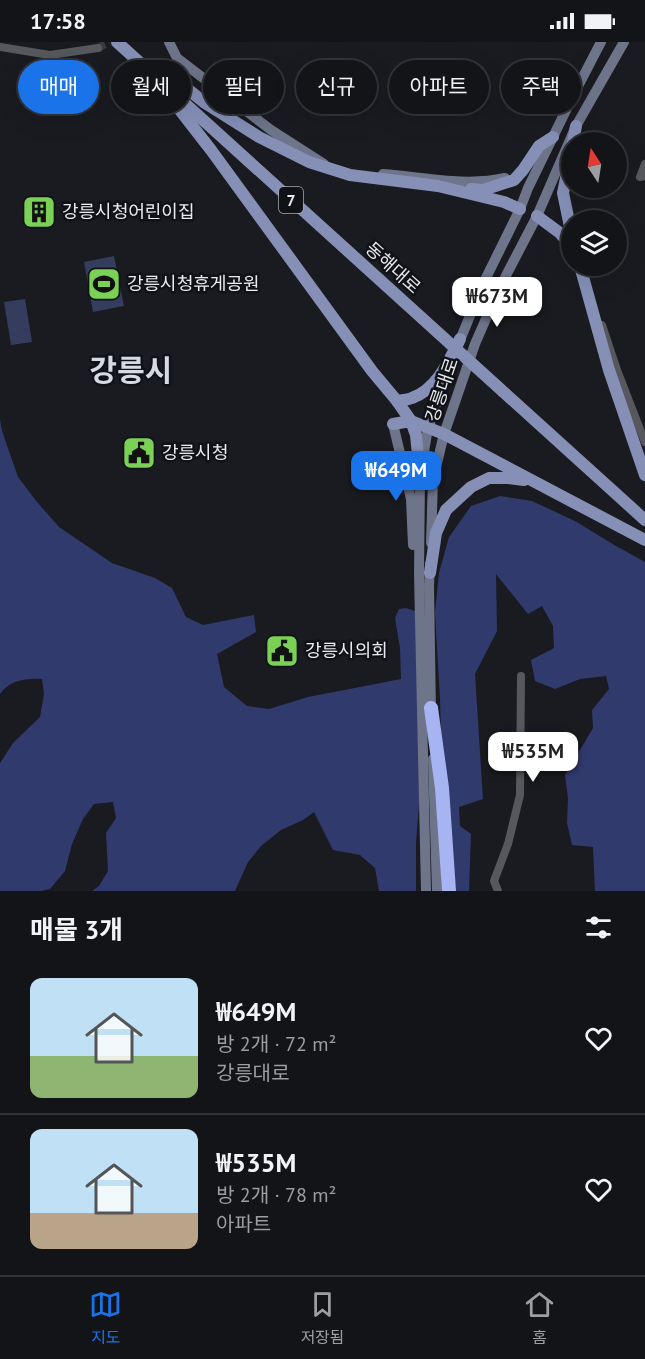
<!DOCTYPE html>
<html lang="ko">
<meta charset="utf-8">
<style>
body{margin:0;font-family:"PT Sans","Noto Sans KR",sans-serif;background:#202125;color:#f1f3f6;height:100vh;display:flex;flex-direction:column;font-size:22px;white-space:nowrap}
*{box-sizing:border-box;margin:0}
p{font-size:20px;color:#9d9ea2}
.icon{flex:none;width:33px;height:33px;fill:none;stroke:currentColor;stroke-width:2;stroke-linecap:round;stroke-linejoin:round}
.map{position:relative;height:849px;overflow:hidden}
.sheet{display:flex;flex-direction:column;background:#131418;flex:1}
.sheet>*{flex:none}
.top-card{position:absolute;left:18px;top:18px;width:609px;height:54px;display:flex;gap:12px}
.needle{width:39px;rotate:348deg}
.tools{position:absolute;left:561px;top:90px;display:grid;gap:12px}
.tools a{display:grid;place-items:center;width:66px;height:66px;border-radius:50%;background:#131418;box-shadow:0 6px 24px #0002,0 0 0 2px #323337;font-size:30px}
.price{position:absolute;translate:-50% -51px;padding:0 14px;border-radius:12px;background:#fff;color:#222;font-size:20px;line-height:39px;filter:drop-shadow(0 2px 3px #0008)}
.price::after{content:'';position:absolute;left:50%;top:36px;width:18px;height:14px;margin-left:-9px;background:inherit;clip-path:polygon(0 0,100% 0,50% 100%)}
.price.on{background:#1a73e8;color:#fff}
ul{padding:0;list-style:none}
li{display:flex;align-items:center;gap:18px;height:150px;padding:0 30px}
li+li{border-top:2px solid #323337}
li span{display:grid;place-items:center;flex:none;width:168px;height:120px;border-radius:12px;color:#555}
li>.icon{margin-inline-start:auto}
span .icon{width:72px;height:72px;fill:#fffc;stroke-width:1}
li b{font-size:26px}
h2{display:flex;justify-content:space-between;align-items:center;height:72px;padding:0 30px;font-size:26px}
.chip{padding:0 21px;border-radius:27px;background:#131418;box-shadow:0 6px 24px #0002,0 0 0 2px #323337;font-size:21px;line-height:54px}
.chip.on{background:#1a73e8;color:#fff}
.status{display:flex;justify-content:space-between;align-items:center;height:42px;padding:0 30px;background:#131418;direction:ltr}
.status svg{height:16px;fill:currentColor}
.dock{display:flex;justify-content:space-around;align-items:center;height:84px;border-top:2px solid #323337;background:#131418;font-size:16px;color:#9d9ea2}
.dock a{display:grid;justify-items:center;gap:3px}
.dock .on{color:#1a73e8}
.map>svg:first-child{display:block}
</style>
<div class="status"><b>17:58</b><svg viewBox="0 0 49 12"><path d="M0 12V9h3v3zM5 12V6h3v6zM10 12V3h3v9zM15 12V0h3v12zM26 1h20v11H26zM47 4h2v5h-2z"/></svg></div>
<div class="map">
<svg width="645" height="849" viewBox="0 0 645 849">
<rect width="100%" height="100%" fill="#191b20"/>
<g fill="#353d5e">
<polygon points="114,214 124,264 93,270 84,220"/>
<polygon points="25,257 32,300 11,303 4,260"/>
</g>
<g fill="#313a6c">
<path d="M0,377L2,389L18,435L37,460L59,485L112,521L155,536L172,546L186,575L203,583L254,573L256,590L217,612L224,645L247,664L269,667L308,655L401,637L400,606L395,576L399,567L406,566L420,571L421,736L416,801V849H379L375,826L360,813L333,808L314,770L303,778L281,788L261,804L248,820L235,849H92L99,844L108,829L106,791L116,776L113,760L94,762L83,777L72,802L65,829L50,847L41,849H0V721L13,701L40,675L44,652L42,637C26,636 10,638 0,652Z"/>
<polygon points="500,454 532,459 575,479 616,504 645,520 645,849 595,849 593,805 572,803 567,781 568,757 565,733 593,686 592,668 609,647 606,634 580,637 555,647 535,639 531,618 554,606 553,584 542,564 528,572 496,532 497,589 475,632 483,757 459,765 460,784 471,792 469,849 452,849 444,790 440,657 435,571 439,531 449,495 471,464"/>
</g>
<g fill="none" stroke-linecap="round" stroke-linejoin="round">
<polyline stroke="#383a3f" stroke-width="8" stroke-dasharray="8 4" stroke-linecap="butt" points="98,6 109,0"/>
<g stroke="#56585e" stroke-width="8">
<polyline points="0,5 50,13 98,6"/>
<polyline points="645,122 640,135 645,134"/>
<polyline points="602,283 617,328 645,400"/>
<polyline points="498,849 494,839 508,802 520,753 521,634"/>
</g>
<g stroke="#6e748a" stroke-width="10">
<polyline points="169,0 177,16 271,88 324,122"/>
<path d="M383,132C424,135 465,145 505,136"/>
<polyline points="458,303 483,242 520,167 528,146 573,54 601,0"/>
<polyline points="393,382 411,457 413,503"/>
<polyline points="431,501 433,438 439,413 444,392 475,302 498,249 537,174 576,84 624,0"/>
<polyline points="430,522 429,544 431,672"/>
<polyline points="433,717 437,849"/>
<polyline points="426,849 419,532 420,434 428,386 451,321"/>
</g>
<g stroke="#8690b7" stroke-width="12">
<polyline points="117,0 645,478"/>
<polyline points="150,26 170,33 205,61 259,95 309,120 350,133 438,144 504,160 520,167"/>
<polyline points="169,54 211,108 372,329 397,359 411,379 444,392 645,498"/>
<polyline points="573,100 576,84"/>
<polyline points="572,107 563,151 572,194"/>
<polyline points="471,147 483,148 514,138 523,128 539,104 553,95"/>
<polyline points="537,174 560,191 572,205"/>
<polyline points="580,224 609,328 645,433"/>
<path d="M397,359C402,358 407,358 412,356C437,347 449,319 460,297"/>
<polyline points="393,382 411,379 416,393 420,434"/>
<polyline points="430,531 436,491 446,468 471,445 489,436 508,436 524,438"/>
</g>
<polyline stroke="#a6b5f2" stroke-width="14" points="431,666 442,746 449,849"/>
</g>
<defs>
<g id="building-square" transform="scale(1.725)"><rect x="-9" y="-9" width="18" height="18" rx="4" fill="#7ad156" stroke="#101217"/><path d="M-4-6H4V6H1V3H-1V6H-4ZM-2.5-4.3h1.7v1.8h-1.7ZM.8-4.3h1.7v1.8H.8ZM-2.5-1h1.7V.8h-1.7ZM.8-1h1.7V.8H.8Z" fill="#111"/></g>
<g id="stadium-square" transform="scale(1.725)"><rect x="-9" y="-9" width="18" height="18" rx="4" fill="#7ad156" stroke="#101217"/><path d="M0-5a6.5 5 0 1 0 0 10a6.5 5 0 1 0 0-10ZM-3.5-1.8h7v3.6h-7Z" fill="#111"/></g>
<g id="civic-square" transform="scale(1.725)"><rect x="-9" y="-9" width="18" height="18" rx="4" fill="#7ad156" stroke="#101217"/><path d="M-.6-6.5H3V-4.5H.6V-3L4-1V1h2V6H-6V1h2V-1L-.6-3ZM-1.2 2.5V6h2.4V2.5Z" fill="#111"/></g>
</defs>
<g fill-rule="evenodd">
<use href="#building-square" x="39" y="170"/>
<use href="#stadium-square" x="104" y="242"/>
<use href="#civic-square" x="139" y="411"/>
<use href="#civic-square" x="282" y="609"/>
</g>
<g text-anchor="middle" stroke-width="5" stroke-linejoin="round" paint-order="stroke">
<rect fill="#101217" stroke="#a7a9ae" stroke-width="1.5" x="279" y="145" width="24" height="26" rx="4.5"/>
<g font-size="16" font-weight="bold" fill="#e8eaee">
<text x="291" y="164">7</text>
</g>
<g font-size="18" fill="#e8eaee" stroke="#101217" text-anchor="start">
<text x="62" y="176">강릉시청어린이집</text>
<text x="127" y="248">강릉시청휴게공원</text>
<text x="162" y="417">강릉시청</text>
<text x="305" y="615">강릉시의회</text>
</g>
<g font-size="18" fill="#e8eaee" stroke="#101217">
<text transform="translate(393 226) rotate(42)" y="6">동해대로</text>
<text transform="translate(442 348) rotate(-71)" y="6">강릉대로</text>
</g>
<g font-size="30" font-weight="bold" fill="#d7dae1" stroke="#101217">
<text x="131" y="339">강릉시</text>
</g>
</g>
</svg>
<div class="tools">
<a><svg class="needle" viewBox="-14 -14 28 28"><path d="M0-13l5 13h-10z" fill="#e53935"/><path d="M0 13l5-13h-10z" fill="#9d9ea2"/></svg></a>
<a><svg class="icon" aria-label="layers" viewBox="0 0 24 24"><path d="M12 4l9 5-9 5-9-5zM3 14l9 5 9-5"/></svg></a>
</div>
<b class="price" style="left:497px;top:286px">₩673M</b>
<b class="price on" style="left:396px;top:460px">₩649M</b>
<b class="price" style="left:533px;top:741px">₩535M</b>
<div class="top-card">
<a class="chip on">매매</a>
<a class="chip">월세</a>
<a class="chip">필터</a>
<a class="chip">신규</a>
<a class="chip">아파트</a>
<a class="chip">주택</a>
</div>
</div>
<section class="sheet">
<h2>매물 3개<svg class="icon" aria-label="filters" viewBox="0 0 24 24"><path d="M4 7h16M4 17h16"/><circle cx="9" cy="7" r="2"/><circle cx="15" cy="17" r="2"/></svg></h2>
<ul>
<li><span style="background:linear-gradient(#bfe0f5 65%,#8fb573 0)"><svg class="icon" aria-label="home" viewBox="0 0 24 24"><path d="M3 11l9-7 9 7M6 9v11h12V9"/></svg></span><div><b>₩649M</b><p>방 2개 · 72 m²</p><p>강릉대로</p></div><svg class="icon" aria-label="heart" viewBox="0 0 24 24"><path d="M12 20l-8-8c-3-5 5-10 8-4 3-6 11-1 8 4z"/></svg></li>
<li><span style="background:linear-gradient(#bfe0f5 70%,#b9a48a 0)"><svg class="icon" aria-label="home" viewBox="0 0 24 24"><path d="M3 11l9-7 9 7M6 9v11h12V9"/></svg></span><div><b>₩535M</b><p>방 2개 · 78 m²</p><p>아파트</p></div><svg class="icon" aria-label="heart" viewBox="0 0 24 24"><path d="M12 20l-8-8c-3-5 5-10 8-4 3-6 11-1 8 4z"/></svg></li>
</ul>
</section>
<nav class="dock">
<a class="on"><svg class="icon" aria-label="map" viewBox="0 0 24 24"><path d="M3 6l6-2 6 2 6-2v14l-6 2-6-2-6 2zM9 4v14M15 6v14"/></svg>지도</a>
<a><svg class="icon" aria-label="saved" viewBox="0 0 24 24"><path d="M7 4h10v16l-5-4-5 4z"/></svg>저장됨</a>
<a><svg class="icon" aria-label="home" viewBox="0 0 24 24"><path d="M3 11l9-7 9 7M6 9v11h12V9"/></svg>홈</a>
</nav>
